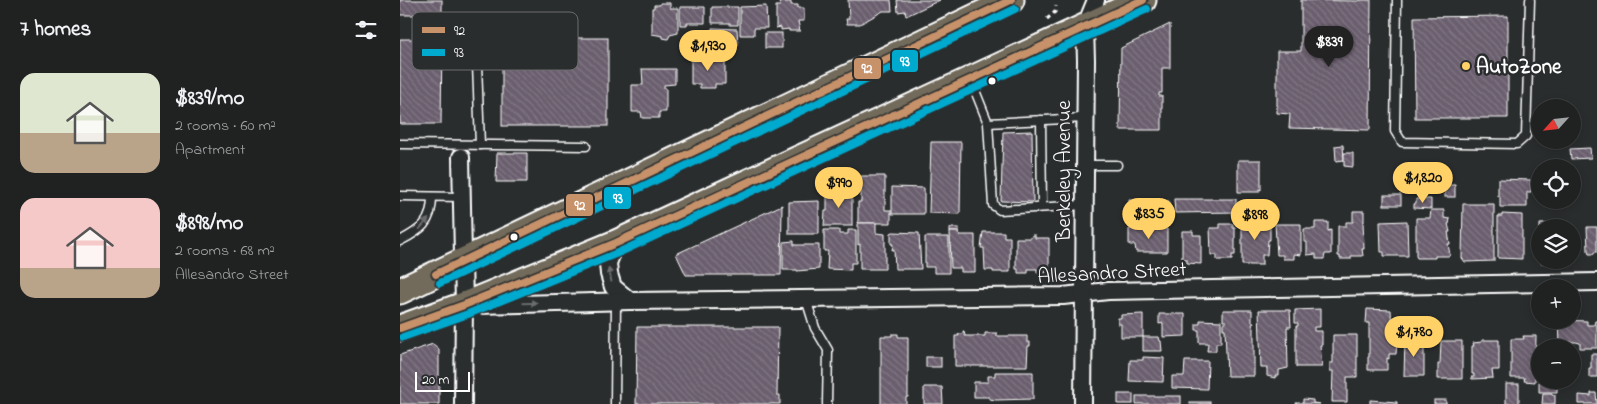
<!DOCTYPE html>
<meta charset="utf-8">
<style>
body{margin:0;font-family:"Indie Flower",sans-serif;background:#282a2a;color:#f1f3f6;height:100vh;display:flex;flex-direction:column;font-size:19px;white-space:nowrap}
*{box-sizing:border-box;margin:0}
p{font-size:16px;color:#a2a4a5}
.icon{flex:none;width:28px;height:28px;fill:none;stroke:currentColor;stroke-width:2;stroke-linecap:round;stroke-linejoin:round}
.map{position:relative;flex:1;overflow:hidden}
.drawer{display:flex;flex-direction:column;background:#202222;width:400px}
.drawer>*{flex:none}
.needle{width:32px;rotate:243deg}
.controls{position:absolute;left:1131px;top:99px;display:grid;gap:10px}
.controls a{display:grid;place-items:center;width:50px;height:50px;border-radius:50%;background:#202222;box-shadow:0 2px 8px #0003,0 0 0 1px #3d3f40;font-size:25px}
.scale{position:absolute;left:15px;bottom:12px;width:55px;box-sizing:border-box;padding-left:5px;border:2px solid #fff;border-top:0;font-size:14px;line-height:18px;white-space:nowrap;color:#fff;-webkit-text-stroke:4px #2a2d2e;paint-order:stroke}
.price{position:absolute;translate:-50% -42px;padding:0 11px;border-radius:18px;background:#ffd166;color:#111;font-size:16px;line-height:32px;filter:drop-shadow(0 1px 2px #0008)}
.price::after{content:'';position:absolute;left:50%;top:30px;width:15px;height:11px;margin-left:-8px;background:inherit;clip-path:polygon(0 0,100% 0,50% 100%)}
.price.on{background:#222;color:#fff}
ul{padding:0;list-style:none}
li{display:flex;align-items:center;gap:15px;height:125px;padding:0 20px}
li span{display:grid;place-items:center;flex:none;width:140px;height:100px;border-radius:15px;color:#555}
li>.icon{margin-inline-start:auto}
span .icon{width:60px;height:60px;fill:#fffc;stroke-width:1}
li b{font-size:21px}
h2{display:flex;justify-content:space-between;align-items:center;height:60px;padding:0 20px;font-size:21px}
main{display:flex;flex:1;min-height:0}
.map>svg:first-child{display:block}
</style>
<main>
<section class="drawer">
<h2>7 homes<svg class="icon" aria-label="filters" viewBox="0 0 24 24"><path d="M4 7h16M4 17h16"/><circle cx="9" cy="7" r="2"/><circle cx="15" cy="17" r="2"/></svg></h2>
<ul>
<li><span style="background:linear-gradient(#dfe7d0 60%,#b9a48a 0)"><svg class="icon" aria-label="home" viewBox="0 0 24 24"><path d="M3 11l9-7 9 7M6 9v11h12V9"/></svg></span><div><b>$839/mo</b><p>2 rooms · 60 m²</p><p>Apartment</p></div></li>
<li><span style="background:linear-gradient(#f6c9c9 70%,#b9a48a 0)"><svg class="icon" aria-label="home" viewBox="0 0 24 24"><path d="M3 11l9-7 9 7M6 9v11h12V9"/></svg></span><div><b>$898/mo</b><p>2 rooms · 68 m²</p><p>Allesandro Street</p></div></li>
</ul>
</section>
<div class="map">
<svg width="1197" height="404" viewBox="0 0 1197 404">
<defs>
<pattern id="building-back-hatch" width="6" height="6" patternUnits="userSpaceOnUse" patternTransform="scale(1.25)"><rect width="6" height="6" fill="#6b5f6e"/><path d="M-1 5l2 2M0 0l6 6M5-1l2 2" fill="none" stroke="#817784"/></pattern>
</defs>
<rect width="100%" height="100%" fill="#2a2d2e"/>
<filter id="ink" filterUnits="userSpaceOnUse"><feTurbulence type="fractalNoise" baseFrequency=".02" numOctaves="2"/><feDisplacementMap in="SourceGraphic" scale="10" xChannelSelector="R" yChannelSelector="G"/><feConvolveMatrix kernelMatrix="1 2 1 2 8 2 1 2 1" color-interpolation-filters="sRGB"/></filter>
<g filter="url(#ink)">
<g fill="url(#building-back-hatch)" stroke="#fff">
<rect x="0" y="0" width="42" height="15"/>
<polygon points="448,0 491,0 492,11 483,11 460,24 447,24 446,19 449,19"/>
<polygon points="497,0 540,0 506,16 505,11 498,12"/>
<polygon points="901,0 959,1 959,0 971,0 970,130 889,128 890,114 877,113 877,51 901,51"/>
<polygon points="379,2 391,2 391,5 398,5 398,8 404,8 404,21 398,21 400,31 389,31 389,29 381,30 381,27 376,28 376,6 380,6"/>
<polygon points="260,3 270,3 270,8 278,8 278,33 270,35 268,39 263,38 263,36 252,34 252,8 254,8 254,5 260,5"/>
<polygon points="366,6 367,28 354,28 354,35 340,35 340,7"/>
<polygon points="280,7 305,7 305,23 287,23 287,25 280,25"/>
<polygon points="312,7 338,7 338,25 330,25 330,23 312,23"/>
<polygon points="1108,16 1108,118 1015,118 1014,17"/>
<polygon points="770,24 770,68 762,68 762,93 759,93 759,96 762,96 762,130 720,130 721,48"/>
<polygon points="312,28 337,29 338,45 312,46"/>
<rect x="365" y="33" width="17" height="15"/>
<polygon points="31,37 42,39 41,124 0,124 0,39 31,39"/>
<rect x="102" y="38" width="106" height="88"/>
<polygon points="302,57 320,57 320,60 325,61 325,84 315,84 315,88 300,88 300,84 291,84 291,60 302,60"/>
<polygon points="242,69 275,69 275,84 264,85 264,88 266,88 266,112 259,112 259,118 242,118 241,112 232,112 232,85 243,85"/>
<polygon points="632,131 633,202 601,201 603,132"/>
<polygon points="531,142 561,142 560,214 529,213"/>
<polygon points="943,145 944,160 936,161 935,146"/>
<polygon points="1190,148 1191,158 1171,159 1170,149"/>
<polygon points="97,153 127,153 127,182 96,182"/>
<polygon points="944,153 953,153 953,167 944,166"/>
<polygon points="838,160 861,160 861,190 859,189 859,192 838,192"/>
<polygon points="461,176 485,176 485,210 491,210 491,223 458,223 458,202 461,202"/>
<polygon points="1098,179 1131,180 1131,192 1127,192 1127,207 1100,207 1100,196 1098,196"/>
<rect x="1045" y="185" width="10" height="12"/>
<polygon points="492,187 524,188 524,214 492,214"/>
<polygon points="427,190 449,190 449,196 452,195 452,226 424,226 425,211 427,211"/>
<rect x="984" y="195" width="17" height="10"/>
<polygon points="774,199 836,199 836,212 775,213"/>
<polygon points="1016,199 1031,199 1031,209 1014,208 1014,204 1016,203"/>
<polygon points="729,200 769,201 769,225 734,224 735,217 729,217"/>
<polygon points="419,201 419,234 389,234 389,202"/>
<polygon points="1063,204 1094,204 1094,261 1065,262 1062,258"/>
<polygon points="382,205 381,275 286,275 276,254"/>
<polygon points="1031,210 1044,210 1044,218 1050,219 1049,224 1048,224 1050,232 1048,232 1050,244 1048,244 1050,255 1048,256 1035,256 1035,258 1017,258 1016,256 1016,218 1030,218"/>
<polygon points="953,211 964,211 964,222 963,222 964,249 962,249 963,256 951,256 951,259 940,259 940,256 938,256 938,226 946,226 946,222 953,222"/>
<polygon points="1102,214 1122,215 1122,259 1098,258 1098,216 1102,216"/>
<polygon points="850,216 860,217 860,220 869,220 869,223 870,223 870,240 868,240 867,255 862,255 862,265 842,265 842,223 850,223"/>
<polygon points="1007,221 1008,256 984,256 984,252 981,252 980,222"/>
<polygon points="915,222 928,222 928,231 931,230 931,254 925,254 924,259 916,259 916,254 907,255 907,242 904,242 904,229 915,229"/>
<polygon points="458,223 476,223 476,233 485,234 485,269 460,269 460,244 458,245"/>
<polygon points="1163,223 1163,228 1140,228 1140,236 1140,224"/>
<polygon points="820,224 833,224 833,228 835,228 835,255 832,255 832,260 817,260 817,255 811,255 810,228 820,228"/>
<polygon points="875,224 901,224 901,255 894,254 894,259 883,259 883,255 877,255"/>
<polygon points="1187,227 1197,227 1197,252 1194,252 1194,254 1189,254 1188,251"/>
<rect x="550" y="228" width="9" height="4"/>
<polygon points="729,229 767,229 767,252 736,252 735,245 729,245"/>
<polygon points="424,230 439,230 439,234 448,234 448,230 456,230 456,263 451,263 451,270 427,269 428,251 424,251"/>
<polygon points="782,231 793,231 793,235 801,235 801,264 787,263 787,259 782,259"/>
<polygon points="493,232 519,233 521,269 495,269 494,249 492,250 493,244 491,244 491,233"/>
<polygon points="550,232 559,232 559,235 575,235 575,272 561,272 561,268 551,268"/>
<polygon points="583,232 604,232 604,237 610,237 610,272 593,272 593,270 585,270 584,248 581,248"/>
<polygon points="632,235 635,235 635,238 649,238 649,269 646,269 646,273 637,273 637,269 628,269 628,273 618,273 618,269 616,269 616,238 630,238 632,237"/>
<polygon points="525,237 549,237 549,273 534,273 534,267 525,267"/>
<rect x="1172" y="240" width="4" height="18"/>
<polygon points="394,241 394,245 419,245 419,269 397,271 397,270 383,270 383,242"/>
<rect x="1141" y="260" width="22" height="3"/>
<polygon points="920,309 920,327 914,327 914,331 922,331 922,345 920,345 922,367 896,367 896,326 898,326 898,323 895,323 895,310"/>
<polygon points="967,309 991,310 992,332 989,332 989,338 995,337 997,342 996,354 989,354 989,359 987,358 987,370 968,370 968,357 969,357 969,323 966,323"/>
<polygon points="823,310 852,310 852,322 854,322 852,325 854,328 854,376 827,376 825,329 823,329 823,323 826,323 826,321 823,321"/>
<polygon points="859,310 890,310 891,327 887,327 888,368 879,370 879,376 875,376 875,378 867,376 867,368 861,368"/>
<polygon points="743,314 743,337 721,337 721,324 718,324 718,318 721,318 721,315"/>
<polygon points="759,314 785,314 785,336 763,337 763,323 759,324"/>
<polygon points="800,320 821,321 821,343 816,343 816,351 807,351 808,343 799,343 799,330 796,330 796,324 800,324"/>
<polygon points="1159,320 1187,321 1187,325 1194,325 1195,321 1197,321 1197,348 1180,348 1180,343 1176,342 1168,342 1168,346 1160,346"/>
<polygon points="237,327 378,327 377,395 380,395 380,404 236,404"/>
<polygon points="563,331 564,331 565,336 585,336 585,333 597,333 597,336 627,336 627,342 630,342 630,346 628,346 627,366 555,366 555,336 559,336 558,334 563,334"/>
<polygon points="492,334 498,334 498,337 508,337 508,397 506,397 506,404 481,404 481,336 492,336"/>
<polygon points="933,335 957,335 957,377 947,377 947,402 932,402 933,371 930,371 930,363 933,363"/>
<polygon points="1123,336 1136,336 1135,382 1124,381 1125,378 1111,378 1111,339 1124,339"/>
<polygon points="743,337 759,337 760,341 761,341 762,351 743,351"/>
<polygon points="1005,339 1024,339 1024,376 1004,376"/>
<polygon points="1082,340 1099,340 1099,370 1092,370 1093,378 1072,379 1071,377 1074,377 1074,374 1072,374 1072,346 1074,346 1073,343 1082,342"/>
<polygon points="1041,341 1062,341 1062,379 1038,379 1038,364 1040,364"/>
<polygon points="33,344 39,349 39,404 0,404 0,355"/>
<polygon points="1191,354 1197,354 1197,377 1189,377 1189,368 1191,368"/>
<rect x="526" y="357" width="15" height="10"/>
<polygon points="743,357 764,358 763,382 729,381 730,360 743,360"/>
<polygon points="785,361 808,361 807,389 772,388 772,376 784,376"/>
<polygon points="595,372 633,372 633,399 596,400 589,399 589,397 574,397 574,382 588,382 588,376 595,376"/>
<polygon points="1139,376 1140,376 1140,380 1157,380 1157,392 1139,392"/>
<rect x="1106" y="384" width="13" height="20"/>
<polygon points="524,387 542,387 543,404 524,404"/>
<polygon points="1143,393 1152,393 1152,395 1155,395 1155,404 1142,404"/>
<polygon points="1191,393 1196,393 1197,404 1179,404 1179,395 1191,396"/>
<rect x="718" y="394" width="15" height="10"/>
<rect x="736" y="396" width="45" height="8"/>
<polygon points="903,399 913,400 913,403 920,404 896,404 896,403 903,403"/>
<polygon points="970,400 997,402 997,404 970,404"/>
<rect x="1034" y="400" width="12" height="4"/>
<rect x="790" y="402" width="20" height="2"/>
</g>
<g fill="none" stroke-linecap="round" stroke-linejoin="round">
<g stroke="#fff" stroke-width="11">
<g id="lane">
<polyline points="997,0 995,131 1002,142 1117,144 1126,136 1130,0"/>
<polyline points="77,64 80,145"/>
<polyline points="572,83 588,123 593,205 600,210 684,205"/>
<polyline points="641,120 642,207"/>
<polyline points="588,123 685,118"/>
<polyline points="0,144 186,146"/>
<polyline points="684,165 717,165"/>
<polyline points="0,196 62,197"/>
<path d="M0,241C21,230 32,223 32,197"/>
<polyline points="406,299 415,328 428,350 427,404"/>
<polyline points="215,404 216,301"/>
</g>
</g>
<g stroke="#fff" stroke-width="20">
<g id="street">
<polyline points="61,157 64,305 63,404"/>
<polyline points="216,243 208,263 209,274 213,287 230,301"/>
<polyline points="79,305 230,301 663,296 708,291 1197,282"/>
<polyline points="683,404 686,60 685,27 696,0"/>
</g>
</g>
<g stroke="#fff" stroke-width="29">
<g id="primary">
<polyline points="0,291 611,0"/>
<polyline points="0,328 64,305 216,243 743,0"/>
</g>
</g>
<polyline stroke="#fff" stroke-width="3" stroke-dasharray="4 4" stroke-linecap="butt" points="647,19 655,12 656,6"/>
<use href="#lane" stroke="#2a2d2e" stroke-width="8"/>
<use href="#street" stroke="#2a2d2e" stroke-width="16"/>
<use href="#primary" stroke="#726b5a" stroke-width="25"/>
<g stroke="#2a2d2e" stroke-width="11">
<g id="bus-1">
<polyline points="36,274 611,0"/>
<polyline points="0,328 64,305 216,243 743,0"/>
</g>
</g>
<g stroke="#2a2d2e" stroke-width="11">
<g id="bus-2">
<polyline points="40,283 615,9"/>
<polyline points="3,337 68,314 220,252 747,9"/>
</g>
</g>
<use href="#bus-1" stroke="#c7916a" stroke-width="8"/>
<use href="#bus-2" stroke="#00a9ce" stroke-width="8"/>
</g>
<defs><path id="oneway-solid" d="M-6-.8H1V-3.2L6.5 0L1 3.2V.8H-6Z" transform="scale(1.25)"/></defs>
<g fill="#6a6c6d">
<use href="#oneway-solid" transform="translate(24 224) rotate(-49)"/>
<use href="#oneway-solid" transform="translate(210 275) rotate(-102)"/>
<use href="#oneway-solid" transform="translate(130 303) rotate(-2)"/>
</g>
</g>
<circle fill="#ffd166" stroke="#2a2d2e" stroke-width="2" cx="1066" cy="66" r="5"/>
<g fill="#fff" stroke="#2a2d2e" stroke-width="2">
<circle cx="592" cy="81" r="4.5"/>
<circle cx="114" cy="237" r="4.5"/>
</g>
<g text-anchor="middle" stroke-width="5" stroke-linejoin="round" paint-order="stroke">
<g font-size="21" font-weight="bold" fill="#fff" stroke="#2a2d2e" text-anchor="start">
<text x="1076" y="73">AutoZone</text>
</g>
<g font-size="21" fill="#fff" stroke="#2a2d2e">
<text transform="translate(663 171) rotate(-90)" y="7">Berkeley Avenue</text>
<text transform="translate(712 272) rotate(-3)" y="7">Allesandro Street</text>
</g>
</g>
<rect x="12" y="12" width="166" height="58" rx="8" fill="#2a2d2e" stroke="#6a6c6d" stroke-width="1"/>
<rect x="22" y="27" width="23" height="6" fill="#c7916a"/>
<rect x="22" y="49" width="23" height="7" fill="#00a9ce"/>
<g font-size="14" fill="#fff">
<text x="54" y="35">92</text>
<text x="54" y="57">93</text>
</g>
<g stroke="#2a2d2e" stroke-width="2">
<rect x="491" y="49" width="28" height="24" rx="5" fill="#00a9ce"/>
<rect x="453" y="57" width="29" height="23" rx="5" fill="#c7916a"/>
<rect x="203" y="186" width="29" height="24" rx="5" fill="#00a9ce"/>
<rect x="165" y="193" width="29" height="24" rx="5" fill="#c7916a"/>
</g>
<g font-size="14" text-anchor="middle" font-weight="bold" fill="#fff">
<text x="505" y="66">93</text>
<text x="467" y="73">92</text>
<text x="218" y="203">93</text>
<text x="180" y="210">92</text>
</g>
</svg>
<div class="controls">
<a><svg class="needle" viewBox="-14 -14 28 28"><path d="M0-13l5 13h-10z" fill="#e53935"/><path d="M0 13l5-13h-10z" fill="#a2a4a5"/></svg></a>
<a><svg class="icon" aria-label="locate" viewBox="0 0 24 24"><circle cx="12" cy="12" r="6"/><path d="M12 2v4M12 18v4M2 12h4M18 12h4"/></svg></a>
<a><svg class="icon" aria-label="layers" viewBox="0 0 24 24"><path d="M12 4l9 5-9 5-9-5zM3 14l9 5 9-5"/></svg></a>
<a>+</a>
<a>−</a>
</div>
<div class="scale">20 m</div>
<b class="price on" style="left:929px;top:68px">$839</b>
<b class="price" style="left:308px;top:72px">$1,930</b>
<b class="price" style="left:1023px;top:204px">$1,820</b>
<b class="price" style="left:439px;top:209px">$990</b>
<b class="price" style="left:749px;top:240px">$835</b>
<b class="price" style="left:855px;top:241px">$898</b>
<b class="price" style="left:1014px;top:358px">$1,780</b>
</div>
</main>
